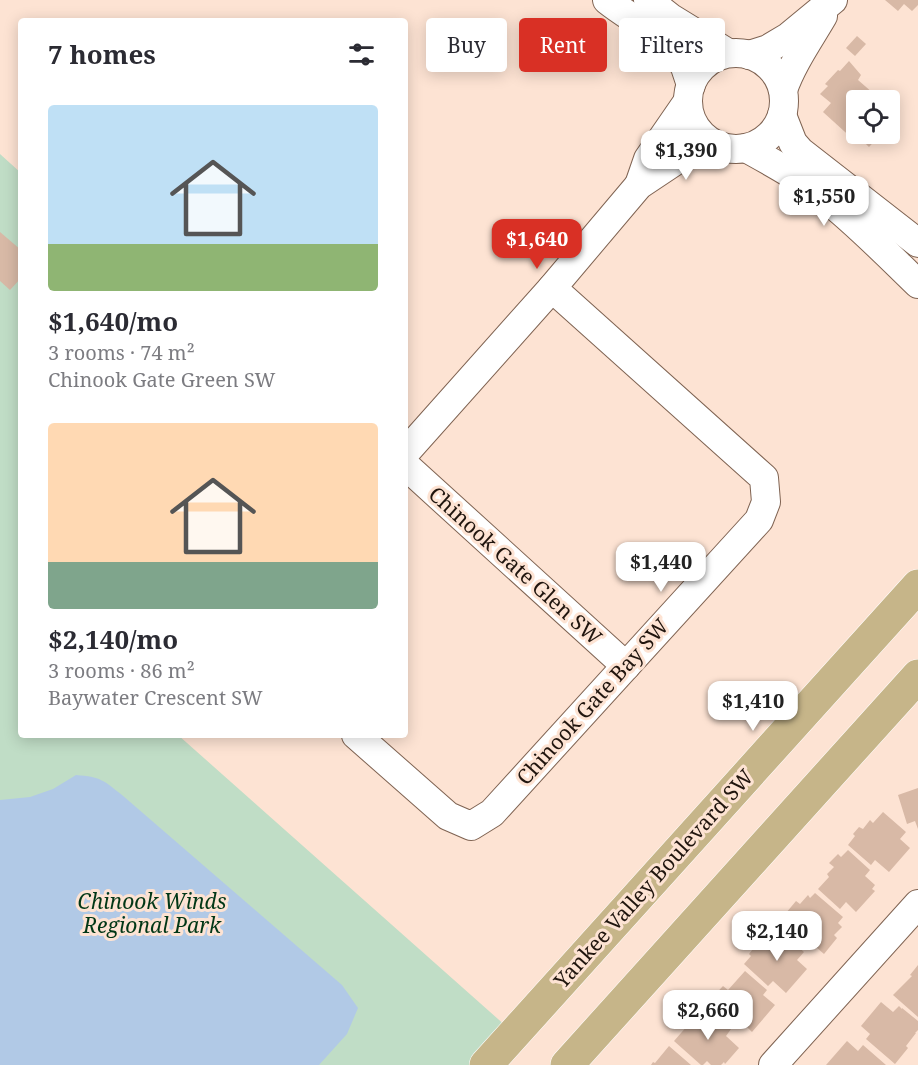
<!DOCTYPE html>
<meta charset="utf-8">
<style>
body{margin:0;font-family:"Noto Serif",serif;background:#f2f2f3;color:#2b2b33;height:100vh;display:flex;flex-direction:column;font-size:22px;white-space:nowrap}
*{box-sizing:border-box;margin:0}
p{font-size:20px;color:#7c7c81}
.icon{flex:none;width:33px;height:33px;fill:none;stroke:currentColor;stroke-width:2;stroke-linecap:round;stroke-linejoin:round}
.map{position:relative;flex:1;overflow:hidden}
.panel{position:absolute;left:18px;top:18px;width:390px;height:720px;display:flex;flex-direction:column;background:#fff;border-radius:6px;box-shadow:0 3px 15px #0003}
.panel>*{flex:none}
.top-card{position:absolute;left:426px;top:18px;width:402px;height:54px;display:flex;gap:12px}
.tools{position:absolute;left:846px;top:90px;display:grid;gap:12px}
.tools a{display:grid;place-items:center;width:54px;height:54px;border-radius:6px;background:#fff;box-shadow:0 3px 15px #0003;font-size:30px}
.price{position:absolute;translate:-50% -51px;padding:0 14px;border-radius:12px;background:#fff;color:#222;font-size:20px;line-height:39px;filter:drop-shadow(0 2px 3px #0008)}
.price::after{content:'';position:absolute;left:50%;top:36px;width:18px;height:14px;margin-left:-9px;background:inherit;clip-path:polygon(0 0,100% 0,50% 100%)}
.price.current{background:#d93025;color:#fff}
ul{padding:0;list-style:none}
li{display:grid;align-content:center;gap:12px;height:318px;padding:0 30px}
li span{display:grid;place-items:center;height:186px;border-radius:6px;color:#555}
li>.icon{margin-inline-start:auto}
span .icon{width:108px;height:108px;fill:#fffc;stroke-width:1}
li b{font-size:26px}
h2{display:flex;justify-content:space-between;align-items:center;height:72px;padding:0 30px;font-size:26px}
.pill{padding:0 21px;border-radius:6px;background:#fff;box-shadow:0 3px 15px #0003;font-size:21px;line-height:54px}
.pill.current{background:#d93025;color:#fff}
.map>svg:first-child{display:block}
</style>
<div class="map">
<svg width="918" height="1065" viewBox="0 0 918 1065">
<rect width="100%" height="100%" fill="#fde3d3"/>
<polygon fill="#c0ddc6" points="0,154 21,173 21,735 178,735 507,1027 473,1065 0,1065"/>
<path fill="#b1c9e6" d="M76,775C101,777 103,780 122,795L342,985L358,1008L347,1034L319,1065H0V800L30,797L53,789Z"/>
<g fill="#d8b9a6">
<polygon points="885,0 918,0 918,5 912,11 904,4 898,11"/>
<polygon points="857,36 866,44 855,56 846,48"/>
<polygon points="849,61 861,75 858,80 881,100 856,100 856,134 881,134 869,147 859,137 855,141 823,112 831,103 820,94 828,86 825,84 838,70 840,71"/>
<polygon points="890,108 892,108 900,115 890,127"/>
<polygon points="0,232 21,250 21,278 10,290 0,281"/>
<polygon points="918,788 918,829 915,821 907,824 898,795"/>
<polygon points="883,812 906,832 900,839 910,848 889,872 875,860 871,865 848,845 855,836 853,834 859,827 863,829 870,820 873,823"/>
<polygon points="848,850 870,870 865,876 875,885 872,889 875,891 856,912 846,902 840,909 818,889 829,877 827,874 834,867 829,863 838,854 841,857"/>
<polygon points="815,893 843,917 838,923 842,927 834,935 837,938 824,954 808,940 804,944 782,924 789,916 786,913 796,901 800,904 808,895 810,898"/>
<polygon points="781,932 804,952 797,960 807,969 786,993 773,981 768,986 744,964 751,956 749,954 756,945 759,948 767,939 771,943"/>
<polygon points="918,965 918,1017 893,995 912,976 910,975"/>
<polygon points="745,971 767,990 763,995 775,1005 752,1032 740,1020 736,1024 709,1001 723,986 728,990"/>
<polygon points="881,1002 893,1012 899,1006 902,1009 902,1008 918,1021 918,1030 915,1033 916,1033 906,1046 908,1048 895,1064 866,1039 870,1034 861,1026"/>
<polygon points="710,1010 731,1029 726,1036 739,1048 725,1064 724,1062 721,1065 711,1065 707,1061 703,1065 701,1065 674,1041 688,1025 691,1028 701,1016 703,1018"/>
<polygon points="847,1041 858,1051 863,1045 886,1065 826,1065"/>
<polygon points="669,1046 691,1065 651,1065 653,1062 655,1063"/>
</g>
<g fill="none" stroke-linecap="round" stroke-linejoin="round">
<g stroke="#7f6352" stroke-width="30">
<g id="minor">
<path d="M607,0C633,21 669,36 685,67C687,73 689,79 691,85"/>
<polyline points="648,0 671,18 728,53"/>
<circle cx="736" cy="101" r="48"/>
<polyline points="749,55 768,49 788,37 833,0"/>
<path d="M783,90C792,64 809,40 823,16"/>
<polyline points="782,115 793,143 800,151 918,243"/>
<path d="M746,148C773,163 801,178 825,198C858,224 888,255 918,284"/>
<polyline points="639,185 648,159 688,101"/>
<polyline points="405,453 552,288 639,185 681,157 694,150 722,147"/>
<polyline points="405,465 626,666"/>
<polyline points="356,735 448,816 471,826 492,813 759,520 766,502 764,478 552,288"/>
<polyline points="773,1065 918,904"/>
</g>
</g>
<g stroke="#fff" stroke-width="34">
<g id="major">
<polyline points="486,1065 918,586"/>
<polyline points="567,1065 918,676"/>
</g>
</g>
<use href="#minor" stroke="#fff" stroke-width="28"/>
<use href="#major" stroke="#c6b589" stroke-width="33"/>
</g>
<g text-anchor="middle" stroke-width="6" stroke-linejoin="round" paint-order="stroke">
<g font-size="21" fill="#20150e" stroke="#fde3d3">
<text transform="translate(515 566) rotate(42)" y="7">Chinook Gate Glen SW</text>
<text transform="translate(593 702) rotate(-48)" y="7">Chinook Gate Bay SW</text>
<text transform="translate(654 879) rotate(-48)" y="7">Yankee Valley Boulevard SW</text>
</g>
<g font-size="21" font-style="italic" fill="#013716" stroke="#fde3d3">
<text x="152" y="909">Chinook Winds<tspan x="152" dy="24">Regional Park</tspan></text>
</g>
</g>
</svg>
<div class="tools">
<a><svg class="icon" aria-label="locate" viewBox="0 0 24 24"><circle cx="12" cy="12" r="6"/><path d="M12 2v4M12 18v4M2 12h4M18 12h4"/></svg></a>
</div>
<b class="price" style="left:686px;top:181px">$1,390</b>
<b class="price" style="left:824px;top:227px">$1,550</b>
<b class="price current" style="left:537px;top:270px">$1,640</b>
<b class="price" style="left:661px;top:593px">$1,440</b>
<b class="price" style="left:753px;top:732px">$1,410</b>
<b class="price" style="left:777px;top:962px">$2,140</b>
<b class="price" style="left:708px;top:1041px">$2,660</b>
<div class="top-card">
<a class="pill">Buy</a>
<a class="pill current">Rent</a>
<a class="pill">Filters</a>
</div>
<section class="panel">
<h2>7 homes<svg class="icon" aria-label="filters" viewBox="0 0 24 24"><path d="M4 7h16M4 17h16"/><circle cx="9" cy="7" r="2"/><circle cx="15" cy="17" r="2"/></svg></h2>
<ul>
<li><span style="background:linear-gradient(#bfe0f5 75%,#8fb573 0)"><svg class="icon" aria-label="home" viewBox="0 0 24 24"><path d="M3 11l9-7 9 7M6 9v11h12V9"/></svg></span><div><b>$1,640/mo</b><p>3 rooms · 74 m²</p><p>Chinook Gate Green SW</p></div></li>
<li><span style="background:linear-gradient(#ffd9b3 75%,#7fa58c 0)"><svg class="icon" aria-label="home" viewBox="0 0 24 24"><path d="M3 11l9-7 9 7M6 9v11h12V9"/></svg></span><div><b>$2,140/mo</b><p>3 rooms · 86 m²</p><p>Baywater Crescent SW</p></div></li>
</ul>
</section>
</div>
